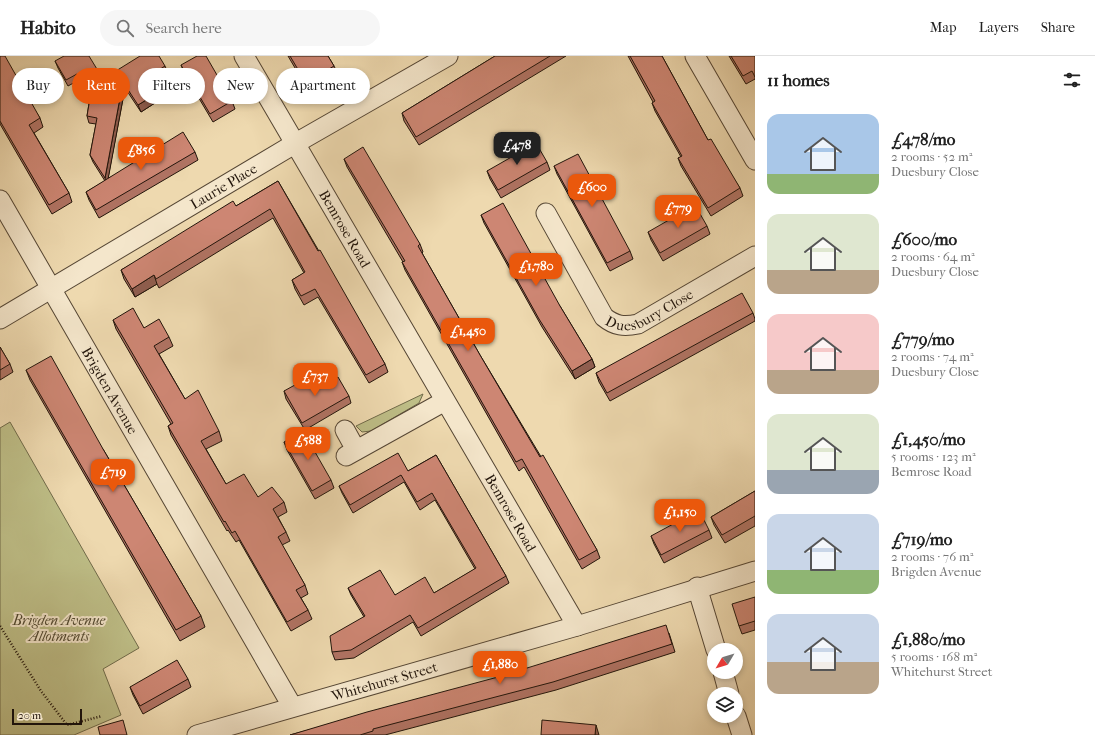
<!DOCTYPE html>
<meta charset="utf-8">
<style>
body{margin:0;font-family:"IM FELL French Canon",serif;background:#f6f6f6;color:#222;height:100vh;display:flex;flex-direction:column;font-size:15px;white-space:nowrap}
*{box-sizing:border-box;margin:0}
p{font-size:13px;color:#767676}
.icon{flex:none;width:22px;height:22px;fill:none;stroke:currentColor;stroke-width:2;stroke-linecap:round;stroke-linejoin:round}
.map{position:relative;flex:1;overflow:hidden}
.panel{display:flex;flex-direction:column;background:#fff;width:340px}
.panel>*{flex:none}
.guide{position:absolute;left:12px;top:12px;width:380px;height:36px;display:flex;gap:8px}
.needle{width:26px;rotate:232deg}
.fabs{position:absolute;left:707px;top:587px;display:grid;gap:8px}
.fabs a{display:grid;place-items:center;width:36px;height:36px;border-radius:50%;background:#fff;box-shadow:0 2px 6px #0003;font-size:20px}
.scale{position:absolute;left:12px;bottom:10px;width:70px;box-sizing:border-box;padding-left:4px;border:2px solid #22150b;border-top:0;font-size:11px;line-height:14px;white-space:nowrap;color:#22150b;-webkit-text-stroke:3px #f4e6cb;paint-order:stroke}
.price{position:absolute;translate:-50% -34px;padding:0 9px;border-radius:8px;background:#ea580c;color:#fff;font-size:13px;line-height:26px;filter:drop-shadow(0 1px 2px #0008)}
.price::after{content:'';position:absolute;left:50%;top:24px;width:12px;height:9px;margin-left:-6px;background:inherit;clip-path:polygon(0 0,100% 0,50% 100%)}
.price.selected{background:#222;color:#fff}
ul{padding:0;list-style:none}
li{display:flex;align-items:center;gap:12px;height:100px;padding:0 12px}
li span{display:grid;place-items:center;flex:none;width:112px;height:80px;border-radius:12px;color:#555}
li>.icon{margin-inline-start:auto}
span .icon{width:48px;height:48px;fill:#fffc;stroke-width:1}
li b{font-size:17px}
h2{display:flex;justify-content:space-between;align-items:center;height:48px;padding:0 12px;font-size:17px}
.pill{padding:0 14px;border-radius:18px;background:#fff;box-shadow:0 2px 6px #0003;font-size:14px;line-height:36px}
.pill.selected{background:#ea580c;color:#fff}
header{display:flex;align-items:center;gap:24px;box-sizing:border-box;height:56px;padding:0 20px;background:#fff;border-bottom:1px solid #e0e0e0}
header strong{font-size:19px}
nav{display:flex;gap:22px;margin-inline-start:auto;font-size:14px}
.search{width:280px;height:36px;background:#f6f6f6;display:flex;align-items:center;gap:10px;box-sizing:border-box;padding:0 14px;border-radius:22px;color:#767676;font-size:15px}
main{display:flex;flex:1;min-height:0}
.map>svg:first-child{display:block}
</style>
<header>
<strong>Habito</strong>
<div class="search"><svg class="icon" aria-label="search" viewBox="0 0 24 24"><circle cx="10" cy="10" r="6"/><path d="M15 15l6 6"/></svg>Search here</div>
<nav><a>Map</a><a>Layers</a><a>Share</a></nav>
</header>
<main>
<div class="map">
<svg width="755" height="679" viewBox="0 0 755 679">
<rect width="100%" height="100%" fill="#eed9af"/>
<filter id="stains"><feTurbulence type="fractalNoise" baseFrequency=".005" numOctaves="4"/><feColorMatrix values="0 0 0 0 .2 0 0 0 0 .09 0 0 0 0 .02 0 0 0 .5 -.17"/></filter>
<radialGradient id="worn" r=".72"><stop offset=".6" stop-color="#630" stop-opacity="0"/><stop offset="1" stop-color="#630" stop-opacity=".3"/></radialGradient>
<g fill="#bebe87" stroke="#706a49">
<polygon points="423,338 419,347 371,375 362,376 356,370"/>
<polygon points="10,366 139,592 103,613 121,659 74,679 0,679 0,372"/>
</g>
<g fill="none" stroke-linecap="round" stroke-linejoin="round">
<g stroke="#554634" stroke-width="21">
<g id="street">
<path id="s1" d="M244,0L577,570"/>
<polyline points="695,0 755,104"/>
<path id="s2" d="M0,144L292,650"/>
<path id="s3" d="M546,157L604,261C615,270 624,271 638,268L755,200"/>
<path id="s4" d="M0,263L296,87L448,0"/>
<polyline points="345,374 356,394"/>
<polyline points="346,400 445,345"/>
<polyline points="697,531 716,594"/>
<polyline points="723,616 729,638"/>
<polyline points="736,660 742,679"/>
<path id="s5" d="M197,679L577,570L755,515"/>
</g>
</g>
<polyline stroke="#22150b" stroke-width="2.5" stroke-dasharray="1 2" stroke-linecap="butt" points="0,570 41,635 67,669 102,660"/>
<use href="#street" stroke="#f4e6cb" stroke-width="19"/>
</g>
<g fill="#b07363" stroke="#22150b">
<polygon points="0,0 40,62 43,71 34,77 69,137 72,146 52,158 0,68"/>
<polygon points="288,0 328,0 334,10 337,16 308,34"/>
<polygon points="495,0 566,0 419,89 404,65 402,57"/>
<polygon points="628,0 662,0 708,84 740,132 743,140 711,160 681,110 678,102 681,101 655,55 652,47 653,46"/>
<polygon points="729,0 755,0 755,24 755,23 746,28"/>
<polygon points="55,5 103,23 165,10 168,17 150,28 158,45 141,56 125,32 108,122 195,96 198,104 99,162 89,144 86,136 105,125 93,106 90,99 96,68 89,67 87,60 90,41 79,24 68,30 58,12"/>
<polygon points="181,9 232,45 235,53 213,66 184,17"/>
<polygon points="344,103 420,188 423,196 422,197 480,299 597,494 600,502 582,513 524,411 519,415 405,214 402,206 403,206 347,111"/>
<polygon points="547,106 550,114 501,142 490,123 487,115"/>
<polygon points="554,110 630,195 633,203 610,215 557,118"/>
<polygon points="278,125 385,308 388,316 369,327 318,241 304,249 295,233 292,224 304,217 273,162 159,232 157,228 135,241 124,223 121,214 236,150"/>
<polygon points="481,159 560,250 592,303 595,311 575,323 542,271 484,167"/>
<polygon points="707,170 710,178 663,205 651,184 648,176"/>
<polygon points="753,257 755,263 755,265 610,345 599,326 596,317"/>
<polygon points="113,264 144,272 169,281 173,290 159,298 185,343 219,375 222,385 206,393 226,428 258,441 284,446 287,456 278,461 286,476 290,485 282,489 305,529 308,538 301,542 308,554 312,563 291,575 239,484 236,486 228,474 227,475 171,379 168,370 171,368 116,273"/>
<polygon points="0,291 10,308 13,316 0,324"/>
<polygon points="26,314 103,393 201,560 205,571 180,585 30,324"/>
<polygon points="321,331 349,340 351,347 305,374 286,343 284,335"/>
<polygon points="284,386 331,424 334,432 315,443 287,394"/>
<polygon points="436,399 506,520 509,527 421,580 413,566 354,602 335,604 332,596 364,561 351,539 348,532 395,539 434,537 475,513 435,444 420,454 404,426 353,457 342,437 339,430 408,415"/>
<polygon points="755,435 755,470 725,487 714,469 711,461"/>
<polygon points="709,474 712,482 664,507 654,488 651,480"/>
<polygon points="755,541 755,574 742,578 739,570"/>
<polygon points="669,577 675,596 556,634 385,679 290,679"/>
<polygon points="188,623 191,631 143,658 133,639 130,631"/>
</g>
<g fill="#905e50" stroke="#22150b">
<polygon points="123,26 125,32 107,129 105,122"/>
<polygon points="156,38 158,45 141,56 138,49"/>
<polygon points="154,219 157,228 135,241 132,233"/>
<polygon points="592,303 595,311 575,323 572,315"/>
<polygon points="596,669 599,679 595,679"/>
</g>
<g fill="#cd8673" stroke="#22150b">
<polygon points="0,0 5,0 40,62 29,69 69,137 49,149 0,65"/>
<polygon points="64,0 89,0 103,23 140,0 159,0 165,10 146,22 156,38 138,49 123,26 105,122 90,99 97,62 87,60 91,36 89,37 77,18 66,24 55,5"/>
<polygon points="197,0 206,0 232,45 210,58 181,9"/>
<polygon points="290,0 328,0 334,10 306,27"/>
<polygon points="495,0 550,0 416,81 402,57"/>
<polygon points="630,0 662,0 708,84 711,83 740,132 708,152 678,102 682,100 652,47 655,45"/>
<polygon points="731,0 755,0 755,21 752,15 743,20"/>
<polygon points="183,76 195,96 96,154 86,136"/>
<polygon points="536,87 547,106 498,134 487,115"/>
<polygon points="363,91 420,188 418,190 480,299 540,401 543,399 597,494 579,504 522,403 516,406 402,206 405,205 344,103"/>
<polygon points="578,98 630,195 607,207 554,110"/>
<polygon points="278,125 318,195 320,194 385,308 366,319 315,233 301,240 292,224 305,216 270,153 156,223 154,219 132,233 121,214 233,145 236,150"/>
<polygon points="503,147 560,250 592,303 572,315 539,263 481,159"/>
<polygon points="695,149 707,170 660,197 648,176"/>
<polygon points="742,237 753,257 607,337 596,317"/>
<polygon points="133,252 144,272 159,263 169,281 154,290 185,343 198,334 219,375 201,385 226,428 244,418 258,441 272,431 284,446 273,453 286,476 278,481 305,529 296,534 308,554 287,566 235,475 232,477 225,465 224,466 168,370 173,367 113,264"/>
<polygon points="0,291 10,308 0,314"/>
<polygon points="51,300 103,393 201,560 176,574 26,314"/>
<polygon points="313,319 321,331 338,321 349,340 302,367 284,335"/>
<polygon points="303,375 331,424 312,435 284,386"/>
<polygon points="398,397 408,415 436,399 506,520 418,572 410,559 351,594 332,596 330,580 365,560 348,532 380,514 395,539 425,521 434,537 476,512 432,437 417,446 401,419 350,449 339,430"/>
<polygon points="755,435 755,460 722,479 711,461"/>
<polygon points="699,454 709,474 661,499 651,480"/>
<polygon points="755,541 755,565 739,570 732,548"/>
<polygon points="666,569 672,588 553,626 373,673 373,675 360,679 290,679 367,656 498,621"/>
<polygon points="177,604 188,623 140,650 130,631"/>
<polygon points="123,664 127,679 100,679 98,671"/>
<polygon points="542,664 596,669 595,679 541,679"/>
</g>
<g text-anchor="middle" stroke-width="4" stroke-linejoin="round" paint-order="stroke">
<g font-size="14" fill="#22150b" stroke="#f4e6cb">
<text dy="5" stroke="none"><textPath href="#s4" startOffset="260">Laurie Place</textPath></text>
<text dy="5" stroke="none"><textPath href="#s1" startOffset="200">Bemrose Road</textPath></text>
<text dy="5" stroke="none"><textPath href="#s3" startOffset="170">Duesbury Close</textPath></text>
<text dy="5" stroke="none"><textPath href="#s2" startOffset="220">Brigden Avenue</textPath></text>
<text dy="5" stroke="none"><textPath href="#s1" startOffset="529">Bemrose Road</textPath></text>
<text dy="5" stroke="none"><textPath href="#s5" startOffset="195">Whitehurst Street</textPath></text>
</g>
<g font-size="14" font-style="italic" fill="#514830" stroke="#f4e6cb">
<text x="59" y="569">Brigden Avenue<tspan x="59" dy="16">Allotments</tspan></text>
</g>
</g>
<rect width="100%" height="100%" filter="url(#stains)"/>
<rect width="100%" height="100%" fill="url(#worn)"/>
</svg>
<div class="fabs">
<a><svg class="needle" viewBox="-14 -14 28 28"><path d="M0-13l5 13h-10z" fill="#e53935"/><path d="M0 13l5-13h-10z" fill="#767676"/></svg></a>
<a><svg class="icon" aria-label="layers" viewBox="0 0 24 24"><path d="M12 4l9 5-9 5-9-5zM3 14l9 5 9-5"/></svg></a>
</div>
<div class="scale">20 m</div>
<b class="price selected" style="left:517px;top:110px">£478</b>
<b class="price" style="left:141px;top:115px">£856</b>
<b class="price" style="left:592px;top:152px">£600</b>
<b class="price" style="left:678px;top:173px">£779</b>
<b class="price" style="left:536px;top:231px">£1,780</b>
<b class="price" style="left:468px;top:296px">£1,450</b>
<b class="price" style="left:315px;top:341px">£737</b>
<b class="price" style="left:308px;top:405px">£588</b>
<b class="price" style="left:113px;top:437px">£719</b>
<b class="price" style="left:680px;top:477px">£1,150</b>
<b class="price" style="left:500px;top:629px">£1,880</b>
<div class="guide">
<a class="pill">Buy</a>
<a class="pill selected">Rent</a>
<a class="pill">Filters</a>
<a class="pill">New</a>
<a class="pill">Apartment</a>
</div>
</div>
<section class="panel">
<h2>11 homes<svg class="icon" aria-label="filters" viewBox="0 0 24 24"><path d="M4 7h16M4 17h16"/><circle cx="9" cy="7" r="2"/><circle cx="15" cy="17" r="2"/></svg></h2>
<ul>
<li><span style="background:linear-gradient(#a9c7e8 75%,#8fb573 0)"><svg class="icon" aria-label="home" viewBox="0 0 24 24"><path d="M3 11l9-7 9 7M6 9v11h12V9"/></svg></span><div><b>£478/mo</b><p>2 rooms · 52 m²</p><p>Duesbury Close</p></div></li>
<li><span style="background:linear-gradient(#dfe7d0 70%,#b9a48a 0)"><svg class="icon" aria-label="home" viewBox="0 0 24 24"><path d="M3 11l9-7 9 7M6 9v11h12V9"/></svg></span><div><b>£600/mo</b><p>2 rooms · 64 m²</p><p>Duesbury Close</p></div></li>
<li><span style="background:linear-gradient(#f6c9c9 70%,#b9a48a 0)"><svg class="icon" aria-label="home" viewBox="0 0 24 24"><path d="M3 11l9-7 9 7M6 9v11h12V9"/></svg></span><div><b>£779/mo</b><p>2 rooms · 74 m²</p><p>Duesbury Close</p></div></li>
<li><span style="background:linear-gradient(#dfe7d0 70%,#9aa5b1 0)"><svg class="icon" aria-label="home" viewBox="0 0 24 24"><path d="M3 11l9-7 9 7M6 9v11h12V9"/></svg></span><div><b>£1,450/mo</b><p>5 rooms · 123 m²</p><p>Bemrose Road</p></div></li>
<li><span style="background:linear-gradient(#c9d6e8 70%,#8fb573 0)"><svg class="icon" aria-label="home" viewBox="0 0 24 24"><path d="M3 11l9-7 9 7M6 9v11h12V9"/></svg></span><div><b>£719/mo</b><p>2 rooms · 76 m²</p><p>Brigden Avenue</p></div></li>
<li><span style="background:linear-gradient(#c9d6e8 60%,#b9a48a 0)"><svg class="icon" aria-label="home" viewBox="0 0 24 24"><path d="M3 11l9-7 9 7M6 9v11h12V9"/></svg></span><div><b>£1,880/mo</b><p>5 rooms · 168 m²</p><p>Whitehurst Street</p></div></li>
</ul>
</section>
</main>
